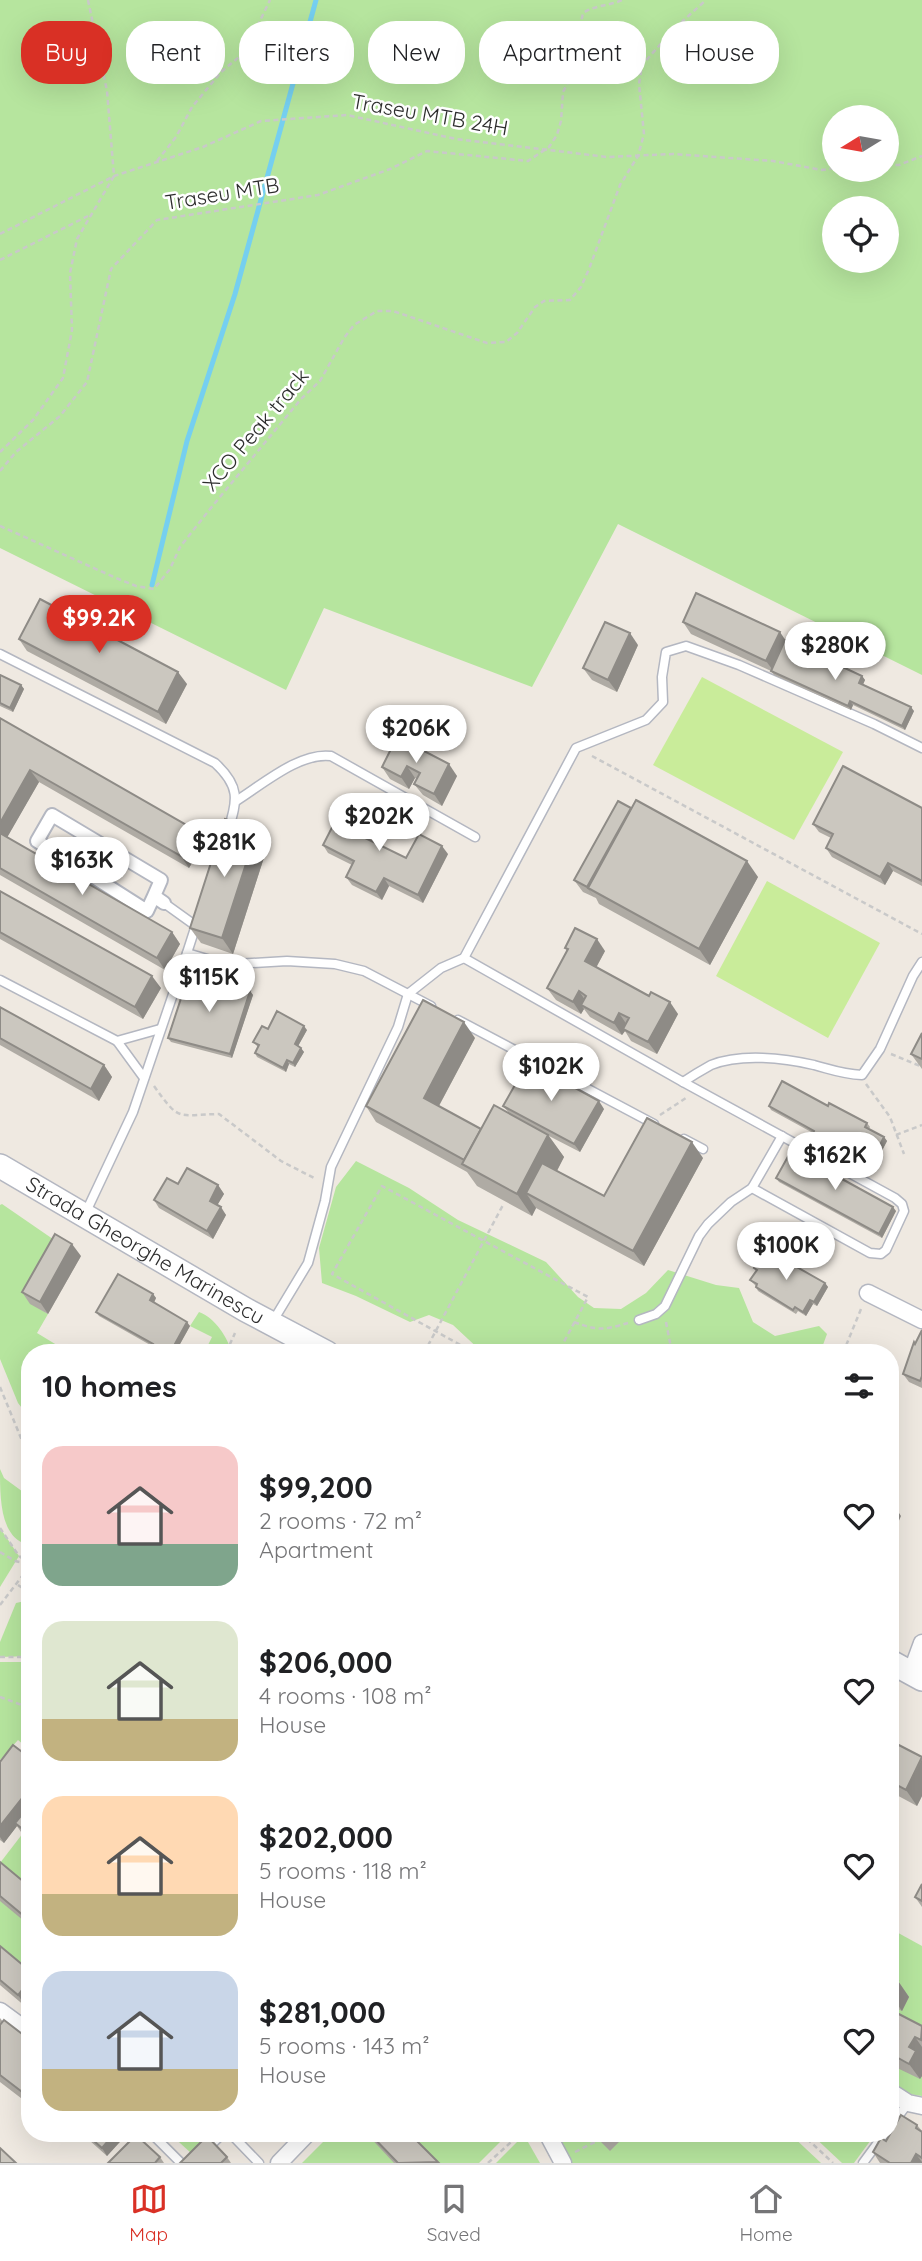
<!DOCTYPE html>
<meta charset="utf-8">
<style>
body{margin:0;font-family:Quicksand,sans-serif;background:#f6f6f6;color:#202124;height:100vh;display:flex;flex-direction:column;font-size:26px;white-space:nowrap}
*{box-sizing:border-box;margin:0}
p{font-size:23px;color:#757577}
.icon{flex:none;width:38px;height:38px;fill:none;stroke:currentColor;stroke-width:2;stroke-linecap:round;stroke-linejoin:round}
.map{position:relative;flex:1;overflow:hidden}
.details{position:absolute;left:21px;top:1344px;width:878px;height:798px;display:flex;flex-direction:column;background:#fff;border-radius:28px;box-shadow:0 7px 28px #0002}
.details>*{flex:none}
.hud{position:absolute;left:21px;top:21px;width:880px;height:63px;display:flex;gap:14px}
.needle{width:46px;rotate:259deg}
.controls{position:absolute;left:822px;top:105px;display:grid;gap:14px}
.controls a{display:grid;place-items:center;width:77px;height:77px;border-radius:50%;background:#fff;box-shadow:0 7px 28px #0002;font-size:35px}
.price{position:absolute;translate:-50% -60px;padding:0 16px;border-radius:24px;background:#fff;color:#222;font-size:23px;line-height:46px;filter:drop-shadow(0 2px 4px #0008)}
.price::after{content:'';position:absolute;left:50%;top:42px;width:21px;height:16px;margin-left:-10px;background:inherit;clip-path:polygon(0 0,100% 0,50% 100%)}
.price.current{background:#d93025;color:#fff}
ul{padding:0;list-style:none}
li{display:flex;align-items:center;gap:21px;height:175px;padding:0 21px}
li span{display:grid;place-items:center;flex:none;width:196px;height:140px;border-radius:21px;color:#555}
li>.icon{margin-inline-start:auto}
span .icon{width:84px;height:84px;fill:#fffc;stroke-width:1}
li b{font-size:30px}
h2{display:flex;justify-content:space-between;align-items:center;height:84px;padding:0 21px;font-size:30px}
.tag{padding:0 24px;border-radius:28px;background:#fff;box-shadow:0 7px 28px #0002;font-size:24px;line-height:63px}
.tag.current{background:#d93025;color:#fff}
.tabs{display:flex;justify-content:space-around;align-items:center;height:98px;border-top:2px solid #e0e0e0;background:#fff;font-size:19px;color:#757577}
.tabs a{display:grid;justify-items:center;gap:4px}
.tabs .current{color:#d93025}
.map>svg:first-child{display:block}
</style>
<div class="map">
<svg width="922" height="2163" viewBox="0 0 922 2163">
<rect width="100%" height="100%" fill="#efe9e1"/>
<g fill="#b6e59e" fill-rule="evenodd">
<path d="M0,0H922V675L618,524L532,687L324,608L286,690L0,548ZM835,117H887V170H835ZM835,208H887V261H835Z"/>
<polygon points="356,1161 409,1188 458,1220 546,1262 578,1297 594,1308 621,1309 646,1293 668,1270 716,1285 739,1288 753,1322 775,1336 819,1326 827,1334 820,1353 483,1353 453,1325 429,1315 410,1322 356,1296 322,1283 319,1248 336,1187"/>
<polygon points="2,1204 63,1246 31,1303 48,1314 37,1333 70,1353 30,1353 30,1405 25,1412 18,1403 0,1359 0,1205"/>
<path d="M199,1312C215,1318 227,1336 232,1353H204L212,1337L190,1326Z"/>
<path d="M0,1469L4,1478L30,1497V1535L23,1543C0,1533 0,1496 0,1469Z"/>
<polygon points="0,1528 19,1556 0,1587"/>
<polygon points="25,1601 30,1608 30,1656 0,1657 0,1642 16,1603"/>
<polygon points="0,1662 30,1662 30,1750 18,1740 0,1760"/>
<polygon points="30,1824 30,1976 0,1951 0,1863"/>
<polygon points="891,1929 922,1946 922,2096 909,2094 891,2081"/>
<polygon points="169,2133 210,2133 191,2153"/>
<polygon points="332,2133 509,2133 479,2163 302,2163"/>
<polygon points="553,2133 789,2133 821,2163 570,2163"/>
<polygon points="810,2133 876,2133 854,2163 842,2163"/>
<polygon points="524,2135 540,2163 496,2163"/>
</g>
<g fill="#c9ec9a">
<polygon points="702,677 843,752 794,840 653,765"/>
<polygon points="767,881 880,943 828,1038 716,976"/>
</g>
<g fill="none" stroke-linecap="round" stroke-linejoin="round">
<polyline stroke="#75cff0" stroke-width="5" points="152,585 187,441 235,294 316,0"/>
<g stroke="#b4b7c1" stroke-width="11">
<g id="service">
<path d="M0,654L215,763C240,786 238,800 228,830"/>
<path d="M236,801C263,784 300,752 331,756L475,837"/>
<polyline points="164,903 196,926"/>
<polyline points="197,922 187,953 214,961 236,964 287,961 335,964 364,971 431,1006"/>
<polyline points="464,958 683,1082 895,1198 902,1204 904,1211 886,1250 881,1254 870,1253 752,1188"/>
<polyline points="0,980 117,1041"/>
<polyline points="458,1020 654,1124"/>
<polyline points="144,1078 117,1041 160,1029"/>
<path d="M683,1082C692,1076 702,1070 711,1065C741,1053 784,1058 814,1065C833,1070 842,1074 862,1075L880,1049L913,976L922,962"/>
<polyline points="684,1139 703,1149"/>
<polyline points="85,1214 133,1112 187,953"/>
<polyline points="639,1320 656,1314 665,1306 699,1236 708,1224 731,1202 752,1188 782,1136"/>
<polyline points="273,1321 308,1263 325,1201 331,1167 398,1027 408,994 441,968 464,958 576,748 646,720 663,702 662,677 666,652 686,646 739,665 874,724 922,748"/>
<polyline points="891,2126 908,2103"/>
<polyline points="151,2133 181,2163"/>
<polyline points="230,2133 259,2163"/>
<polyline points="193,2163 223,2133"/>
<polyline points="863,2163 885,2133"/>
</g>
</g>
<g stroke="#b4b7c1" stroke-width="16">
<polyline id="pedestrian" points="154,896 147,911 37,841 52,815 161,880 154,896 164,903"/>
</g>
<g stroke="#b4b7c1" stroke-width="19">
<g id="minor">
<polyline points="868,1293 922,1320"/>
<polyline points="911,1673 922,1643"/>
<polyline points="0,2011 30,2033"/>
<polyline points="891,2092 908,2103 922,2106"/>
<polyline points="547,2133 563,2163"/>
<polyline points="279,2163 308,2133"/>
</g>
</g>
<g stroke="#b4b7c1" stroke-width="26">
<g id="secondary">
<path id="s1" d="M0,1166L246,1310L327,1353"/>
<polyline points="891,1662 922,1679"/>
</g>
</g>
<g stroke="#c9c9c9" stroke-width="2.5" stroke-dasharray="5 3.5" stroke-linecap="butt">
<polyline points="157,161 176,137 192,107 221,72 245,52 270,0"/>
<polyline points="887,165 899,165 922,156"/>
<polyline points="0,234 114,176 203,147 261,121 347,115 456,139 607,157 673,154 773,161 822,170 835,168"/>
<polyline points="0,260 88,216"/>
<polyline points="0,452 33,420 63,378 72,330 70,273 77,239 114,176 107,91 88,0"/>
<path d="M0,471L16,452L60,416L87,382L111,269L157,220L318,195L390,169L427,151L528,161L549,147L557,135L561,121L563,92L579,61L580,27L583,13C595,5 609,6 622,0"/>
<polyline points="0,526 116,578 136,586 154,589 170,569 180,547 210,509 301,399 320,381 344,338 354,325 377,311 393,311 487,343 506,342 517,333 535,307 544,301 570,300 581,287 589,269 620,185 638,156 644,134 639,84 642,65 674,29 706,0"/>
<polyline points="592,756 922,934"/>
<polyline points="891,1054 920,1066"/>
<polyline points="866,1084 890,1117 904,1154"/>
<path d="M154,1086C180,1122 176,1115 219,1114L281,1161L316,1179"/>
<polyline points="660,1115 686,1098"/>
<polyline points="896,1135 922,1125"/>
<path d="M574,1322C598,1331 604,1330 628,1323"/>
<polyline points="666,1322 672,1353"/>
<polyline points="232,1353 230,1344 235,1333"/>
<polyline points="424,1353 503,1205"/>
<polyline points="475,1353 332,1274 382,1186 588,1297 558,1353"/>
<polyline points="843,1353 861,1309"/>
<polyline points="0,1387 30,1460"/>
<polyline points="0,1528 19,1556 30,1564"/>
<polyline points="0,1552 15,1561 29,1564"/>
<polyline points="18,1585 30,1593"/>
<polyline points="0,1605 30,1566"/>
<polyline points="0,1657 30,1657"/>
<polyline points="0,1697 30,1708"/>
<polyline points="801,2133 833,2163"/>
<polyline points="575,2152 599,2140"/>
<polyline points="488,2163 521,2133"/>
</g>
<use href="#service" stroke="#fff" stroke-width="8"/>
<use href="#pedestrian" stroke="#fff" stroke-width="12"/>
<use href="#minor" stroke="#fff" stroke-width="16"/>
<use href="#secondary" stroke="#fff" stroke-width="23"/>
</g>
<g fill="#afaba4">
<polygon points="683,622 785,640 862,676 865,680 863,684 914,711 905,730 853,705 851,710 774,675 771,671 691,634"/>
<polygon points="19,639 187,684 166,724 27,651"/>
<polygon points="638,645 617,692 592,680 583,668"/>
<polygon points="0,675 21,685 24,689 13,712 0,706"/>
<polygon points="0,718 204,842 189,868 39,782 7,837 172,932 180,944 165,970 0,875"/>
<polygon points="397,737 457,776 442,806 423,795 414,784 417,779 415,778 409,789 390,779 382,767"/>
<polygon points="631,808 758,877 710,965 599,904 596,898 583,892 574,880"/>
<polygon points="922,808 922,886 893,871 885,885 832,857 826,848 831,838 819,832 813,824"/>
<polygon points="377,818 367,839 406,858 448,854 423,903 389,886 382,900 352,885 346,877 352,865 328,853 323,845"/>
<polygon points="257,830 268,845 233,954 201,943 190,928"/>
<polygon points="0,891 161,988 143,1019 0,939"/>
<polygon points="565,948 605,951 596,968 678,1014 657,1054 631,1041 625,1031 622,1035 590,1017 584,1009 581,1014 556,1000 547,988 567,951"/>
<polygon points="250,991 253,995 232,1058 171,1042 168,1038"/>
<polygon points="0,1007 104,1065 112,1077 99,1101 0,1045"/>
<polygon points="268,1029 307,1030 298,1046 304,1052 295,1067 289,1064 286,1072 257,1057 255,1053 258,1047 253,1042"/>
<polygon points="922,1033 922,1069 911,1054"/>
<polygon points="475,1038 439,1106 481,1129 509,1113 503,1106 604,1109 580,1152 549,1136 564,1157 557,1171 604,1196 703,1158 644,1266 536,1208 532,1216 477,1186 467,1172 376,1122 366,1106"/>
<polygon points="769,1106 828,1106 867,1123 870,1127 869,1129 884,1137 887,1141 874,1166 854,1155 853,1158 816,1138 813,1134 813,1133 771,1110"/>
<polygon points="776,1178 896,1211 882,1238 779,1182"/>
<polygon points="178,1184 218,1185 224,1194 217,1205 226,1215 213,1239 159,1208 154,1200"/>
<polygon points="81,1256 48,1314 30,1304 22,1292"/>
<polygon points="754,1268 825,1283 828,1287 817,1306 813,1304 806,1316 798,1311 796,1314 758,1291 756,1287 756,1286 750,1280 756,1271"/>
<polygon points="153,1294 156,1298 154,1303 190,1326 175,1353 148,1353 152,1346 99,1316 96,1312"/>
<polygon points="922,1330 922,1388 909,1382 903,1374"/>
<polygon points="891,1741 922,1757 922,1796 917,1806 891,1792"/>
<polygon points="30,1758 30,1840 23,1835 17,1826 4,1843 0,1840 0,1762"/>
<polygon points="0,1862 30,1887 30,1926 0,1901"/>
<polygon points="922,1884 922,1907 915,1897"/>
<polygon points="0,1946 30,1971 30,2005 29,2003 26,2007 0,1985"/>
<polygon points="891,1978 898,1981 909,1997 902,2011 894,2007 892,2011 922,2026 922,2076 920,2079 891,2065"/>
<polygon points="0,2018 3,2022 30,2040 30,2105 0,2082"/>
<polygon points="917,2125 922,2131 922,2163 880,2163 873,2152 886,2141"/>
<polygon points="84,2133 128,2133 107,2156 89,2140"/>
<polygon points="271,2133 287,2133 280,2141"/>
<polygon points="366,2133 409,2133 438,2163 394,2163"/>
<polygon points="592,2133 628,2133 610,2151"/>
<polygon points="160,2157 164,2163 108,2163"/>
<polygon points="227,2157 231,2163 180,2163"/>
</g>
<g fill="#8e8b86">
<polygon points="780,632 788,644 775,673 766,661"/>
<polygon points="630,633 638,645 617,692 608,680"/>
<polygon points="178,672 187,684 166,724 158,712"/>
<polygon points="862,676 865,680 862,687 859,683"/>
<polygon points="21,685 24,689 13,712 10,708"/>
<polygon points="850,701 853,705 851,710 848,706"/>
<polygon points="911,707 914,711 905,730 902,726"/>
<polygon points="449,764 457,776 442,806 434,794"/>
<polygon points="407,766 415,778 409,789 401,777"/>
<polygon points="30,770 39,782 4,843 0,837 0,823"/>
<polygon points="631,808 639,820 588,888 595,899 587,887"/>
<polygon points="372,810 377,818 365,843 359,835"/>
<polygon points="195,830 204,842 189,868 181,856"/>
<polygon points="257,830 268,845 233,954 222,938"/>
<polygon points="442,846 448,854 423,903 418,895"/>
<polygon points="747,861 758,877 710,965 699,949"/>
<polygon points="888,863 893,871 885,885 880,877"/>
<polygon points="384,878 389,886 382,900 376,892"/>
<polygon points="172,932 180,944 165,970 157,958"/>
<polygon points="597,939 605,951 593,973 585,961"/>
<polygon points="152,976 161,988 143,1019 135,1007"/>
<polygon points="250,991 253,995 232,1058 230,1054"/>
<polygon points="579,991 587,1003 581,1005 584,1009 581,1014 573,1002"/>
<polygon points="670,1002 678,1014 657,1054 648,1042"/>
<polygon points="619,1013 627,1025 623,1029 625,1031 622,1035 614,1023"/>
<polygon points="464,1022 475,1038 435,1113 424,1098"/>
<polygon points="304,1026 307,1030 297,1048 295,1044"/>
<polygon points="301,1048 304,1052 295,1067 293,1063"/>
<polygon points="287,1060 289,1064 286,1072 283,1068"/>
<polygon points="104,1065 112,1077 99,1101 91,1089"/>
<polygon points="599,1101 604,1109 580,1152 574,1144"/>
<polygon points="548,1135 564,1157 541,1201 526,1193 536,1208 532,1216 517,1194"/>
<polygon points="884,1137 887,1141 874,1166 871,1162"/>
<polygon points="692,1142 703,1158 644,1266 633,1251"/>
<polygon points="218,1185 224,1194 215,1209 210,1201"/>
<polygon points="221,1207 226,1215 213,1239 207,1231"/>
<polygon points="893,1207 896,1211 882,1238 879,1234"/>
<polygon points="72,1244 81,1256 48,1314 40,1302"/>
<polygon points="825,1283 828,1287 817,1306 814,1302"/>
<polygon points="153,1294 156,1298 153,1304 150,1300"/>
<polygon points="810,1300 813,1304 806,1316 803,1312"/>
<polygon points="187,1322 190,1326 175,1353 170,1353"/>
<polygon points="893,1504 901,1516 891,1539 891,1508"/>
<polygon points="922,1759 922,1796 917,1806 906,1790"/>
<polygon points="30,1788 30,1811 15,1823 17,1826 4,1843 0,1837 0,1826"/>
<polygon points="30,1980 30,2002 27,2001 29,2003 26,2007 18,1995"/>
<polygon points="898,1981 909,1997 902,2011 891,1995"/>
<polygon points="891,2002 894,2007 891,2014"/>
<polygon points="915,2037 922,2047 922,2076 920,2079 909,2064 909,2047"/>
<polygon points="115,2133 128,2133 107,2156 102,2148"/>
<polygon points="916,2154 922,2162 922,2163 911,2163"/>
</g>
<g fill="#cbc7bf" stroke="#8e8b86" stroke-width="2">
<polygon points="696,593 780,632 766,661 683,622"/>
<polygon points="40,599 178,672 158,712 19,639"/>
<polygon points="605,622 630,633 608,680 583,668"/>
<polygon points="785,640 862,676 859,683 911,707 902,726 850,701 848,706 771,671"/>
<polygon points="0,675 21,685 10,708 0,703"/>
<polygon points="0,718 195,830 181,856 30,770 0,823"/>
<polygon points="397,737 449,764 434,794 414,784 420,773 407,766 401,777 382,767"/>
<polygon points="843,766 922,808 922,881 888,863 880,877 826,848 833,834 813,824"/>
<polygon points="347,798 372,810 359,835 406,858 419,834 442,846 418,895 384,878 376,892 346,877 354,861 323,845"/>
<polygon points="636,800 747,861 699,949 588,888"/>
<polygon points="618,801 631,808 587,887 574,880"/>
<polygon points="225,819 257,830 222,938 190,928"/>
<polygon points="0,833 172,932 157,958 0,868"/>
<polygon points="0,891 152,976 135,1007 0,932"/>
<polygon points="575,928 597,939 585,961 649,996 651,992 670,1002 648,1042 623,1029 629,1018 619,1013 614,1023 581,1005 586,996 579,991 573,1002 547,988 568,949 565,948"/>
<polygon points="189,974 250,991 230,1054 168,1038"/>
<polygon points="423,1000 464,1022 424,1098 481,1129 464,1160 366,1106"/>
<polygon points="0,1007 104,1065 91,1089 0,1038"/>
<polygon points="277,1011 304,1026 295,1044 301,1048 293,1063 287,1060 283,1068 255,1053 259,1045 253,1042 262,1026 268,1029"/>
<polygon points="922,1033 922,1059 911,1054"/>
<polygon points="528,1062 599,1101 574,1144 503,1106"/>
<polygon points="782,1081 828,1106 829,1103 867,1123 865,1127 884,1137 871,1162 852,1151 850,1154 813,1134 814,1131 769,1106"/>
<polygon points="494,1105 548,1135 517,1194 462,1164"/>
<polygon points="647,1118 692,1142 633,1251 526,1193 542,1163 604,1196"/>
<polygon points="791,1151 893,1207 879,1234 776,1178"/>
<polygon points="187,1168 218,1185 210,1201 221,1207 207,1231 154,1200 167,1178 178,1184"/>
<polygon points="55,1234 72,1244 40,1302 22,1292"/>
<polygon points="765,1249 825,1283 814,1302 810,1300 803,1312 795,1307 793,1310 756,1287 757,1284 750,1280 757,1270 754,1268"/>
<polygon points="118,1274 153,1294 150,1300 187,1322 170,1353 148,1353 153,1344 96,1312"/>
<polygon points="922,1330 922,1376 920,1381 903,1374 914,1342 915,1344"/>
<polygon points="891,1741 922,1757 906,1790 891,1782"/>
<polygon points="13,1745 30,1758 30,1788 0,1826 0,1762"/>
<polygon points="30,1805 30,1835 15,1823"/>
<polygon points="0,1862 30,1887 30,1921 0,1896"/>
<polygon points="922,1884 922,1901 915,1897"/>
<polygon points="0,1946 30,1971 30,1980 18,1995 0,1980"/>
<polygon points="891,1978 898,1981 891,1995"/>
<polygon points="891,2010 922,2026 921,2040 915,2037 909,2047 916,2051 909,2064 891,2054"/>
<polygon points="4,2020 30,2040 30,2098 0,2075 0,2025"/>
<polygon points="901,2115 917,2125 916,2128 922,2132 922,2158 916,2154 911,2163 890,2163 873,2152 881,2138 886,2141"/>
<polygon points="85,2133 115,2133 102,2148"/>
<polygon points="369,2133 409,2133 438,2162 398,2163"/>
<polygon points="136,2135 160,2157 155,2163 108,2163"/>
<polygon points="207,2136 227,2157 221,2163 180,2163"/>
<polygon points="0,2148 16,2163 0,2163"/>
</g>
<g text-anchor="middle" stroke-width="5" stroke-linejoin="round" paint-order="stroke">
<g font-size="21" fill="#2e2e2e" stroke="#fff">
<text transform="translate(430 115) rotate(10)" y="7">Traseu MTB 24H</text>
<text transform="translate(222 194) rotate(-9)" y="7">Traseu MTB</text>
<text transform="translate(256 430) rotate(-50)" y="7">XCO Peak track</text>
<text dy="7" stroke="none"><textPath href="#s1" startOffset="168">Strada Gheorghe Marinescu</textPath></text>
</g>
</g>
</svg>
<div class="controls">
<a><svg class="needle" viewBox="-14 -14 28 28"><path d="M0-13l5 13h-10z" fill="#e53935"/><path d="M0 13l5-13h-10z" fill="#757577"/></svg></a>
<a><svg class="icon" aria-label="locate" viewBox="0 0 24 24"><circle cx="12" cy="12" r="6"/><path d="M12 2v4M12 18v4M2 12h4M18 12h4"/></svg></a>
</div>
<b class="price current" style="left:99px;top:655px">$99.2K</b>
<b class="price" style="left:835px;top:682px">$280K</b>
<b class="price" style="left:416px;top:765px">$206K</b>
<b class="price" style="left:379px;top:853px">$202K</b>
<b class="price" style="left:224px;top:879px">$281K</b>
<b class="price" style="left:82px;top:897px">$163K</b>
<b class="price" style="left:209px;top:1014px">$115K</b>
<b class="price" style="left:551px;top:1103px">$102K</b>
<b class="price" style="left:835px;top:1192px">$162K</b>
<b class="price" style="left:786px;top:1282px">$100K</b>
<div class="hud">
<a class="tag current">Buy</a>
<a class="tag">Rent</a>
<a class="tag">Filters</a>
<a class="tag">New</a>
<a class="tag">Apartment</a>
<a class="tag">House</a>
</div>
<section class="details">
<h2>10 homes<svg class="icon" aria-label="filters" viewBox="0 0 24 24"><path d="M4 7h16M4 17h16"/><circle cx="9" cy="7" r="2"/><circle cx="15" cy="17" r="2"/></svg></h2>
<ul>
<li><span style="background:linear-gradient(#f6c9c9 70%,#7fa58c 0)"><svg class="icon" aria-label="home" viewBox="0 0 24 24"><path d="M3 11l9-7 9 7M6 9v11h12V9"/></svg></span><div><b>$99,200</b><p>2 rooms · 72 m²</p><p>Apartment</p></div><svg class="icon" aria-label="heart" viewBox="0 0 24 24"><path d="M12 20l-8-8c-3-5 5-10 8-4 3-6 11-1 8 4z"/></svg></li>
<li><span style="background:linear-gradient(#dfe7d0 70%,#c2b280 0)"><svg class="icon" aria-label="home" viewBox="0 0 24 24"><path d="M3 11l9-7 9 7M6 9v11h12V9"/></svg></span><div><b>$206,000</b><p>4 rooms · 108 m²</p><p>House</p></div><svg class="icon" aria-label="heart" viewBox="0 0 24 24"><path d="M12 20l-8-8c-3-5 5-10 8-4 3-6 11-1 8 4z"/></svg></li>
<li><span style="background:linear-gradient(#ffd9b3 70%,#c2b280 0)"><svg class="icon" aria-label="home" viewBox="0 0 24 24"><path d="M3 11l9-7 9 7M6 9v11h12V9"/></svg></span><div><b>$202,000</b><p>5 rooms · 118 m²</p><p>House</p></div><svg class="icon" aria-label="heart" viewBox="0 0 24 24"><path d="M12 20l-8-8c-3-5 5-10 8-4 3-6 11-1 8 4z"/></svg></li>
<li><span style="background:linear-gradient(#c9d6e8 70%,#c2b280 0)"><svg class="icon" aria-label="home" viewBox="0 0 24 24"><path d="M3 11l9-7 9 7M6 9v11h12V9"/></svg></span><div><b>$281,000</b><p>5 rooms · 143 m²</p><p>House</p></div><svg class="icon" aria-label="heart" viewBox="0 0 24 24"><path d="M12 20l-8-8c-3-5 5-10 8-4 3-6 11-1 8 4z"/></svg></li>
</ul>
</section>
</div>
<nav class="tabs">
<a class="current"><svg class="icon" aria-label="map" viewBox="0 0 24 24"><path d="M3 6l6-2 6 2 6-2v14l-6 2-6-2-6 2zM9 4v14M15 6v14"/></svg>Map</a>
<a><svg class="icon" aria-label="saved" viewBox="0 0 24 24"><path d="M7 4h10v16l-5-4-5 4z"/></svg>Saved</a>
<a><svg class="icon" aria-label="home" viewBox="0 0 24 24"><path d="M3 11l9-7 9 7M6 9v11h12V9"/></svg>Home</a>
</nav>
